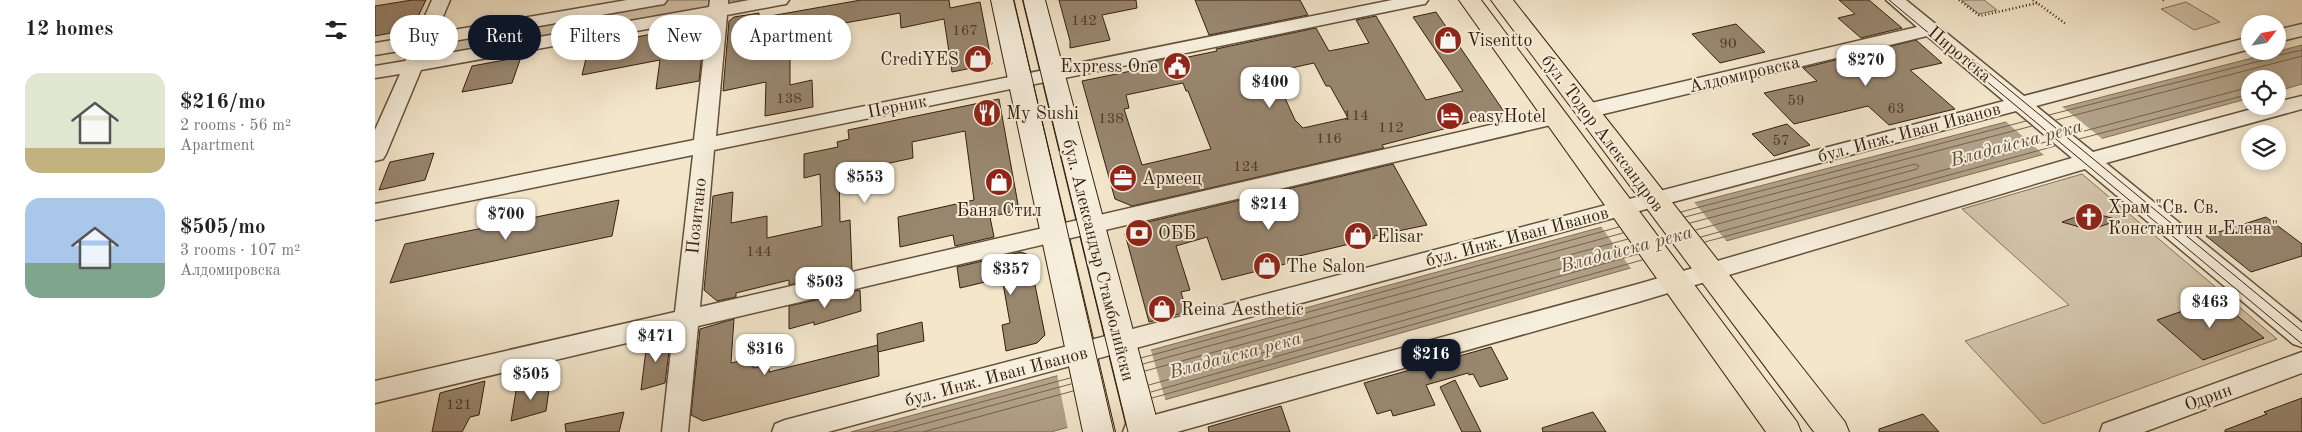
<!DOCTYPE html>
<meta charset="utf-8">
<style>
body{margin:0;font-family:"Old Standard TT",serif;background:#f6f6f6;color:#222;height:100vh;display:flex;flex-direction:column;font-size:19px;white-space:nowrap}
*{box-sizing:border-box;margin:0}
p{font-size:16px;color:#767676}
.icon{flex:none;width:28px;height:28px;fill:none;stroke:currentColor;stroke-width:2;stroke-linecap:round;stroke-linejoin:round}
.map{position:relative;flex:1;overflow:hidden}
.panel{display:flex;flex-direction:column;background:#fff;width:375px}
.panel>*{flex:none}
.top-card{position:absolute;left:15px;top:15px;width:475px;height:45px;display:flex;gap:10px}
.needle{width:32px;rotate:59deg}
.tools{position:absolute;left:1866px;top:15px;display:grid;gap:10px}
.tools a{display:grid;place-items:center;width:45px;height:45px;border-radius:50%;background:#fff;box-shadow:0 2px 8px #0003;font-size:25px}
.price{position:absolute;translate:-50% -42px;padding:0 11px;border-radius:10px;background:#fff;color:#222;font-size:16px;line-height:32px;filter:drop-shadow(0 1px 2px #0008)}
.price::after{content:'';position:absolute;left:50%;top:30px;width:15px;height:11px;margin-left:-8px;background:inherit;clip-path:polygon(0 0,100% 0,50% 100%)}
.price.current{background:#111827;color:#fff}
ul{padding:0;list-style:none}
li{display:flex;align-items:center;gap:15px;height:125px;padding:0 25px}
li span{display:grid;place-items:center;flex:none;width:140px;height:100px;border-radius:15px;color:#555}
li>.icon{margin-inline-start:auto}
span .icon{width:60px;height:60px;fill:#fffc;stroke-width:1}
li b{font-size:21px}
h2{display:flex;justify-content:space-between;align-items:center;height:60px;padding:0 25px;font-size:21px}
.chip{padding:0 18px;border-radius:22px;background:#fff;box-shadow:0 2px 8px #0003;font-size:18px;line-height:45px}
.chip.current{background:#111827;color:#fff}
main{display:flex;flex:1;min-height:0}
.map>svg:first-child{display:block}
</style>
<main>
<section class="panel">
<h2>12 homes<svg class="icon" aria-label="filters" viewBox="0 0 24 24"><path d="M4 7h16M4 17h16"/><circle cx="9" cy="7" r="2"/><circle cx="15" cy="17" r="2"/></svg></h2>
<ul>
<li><span style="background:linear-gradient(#dfe7d0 75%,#c2b280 0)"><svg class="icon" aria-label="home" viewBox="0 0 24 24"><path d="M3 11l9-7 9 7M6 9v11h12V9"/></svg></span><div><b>$216/mo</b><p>2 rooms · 56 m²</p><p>Apartment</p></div></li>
<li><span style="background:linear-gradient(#a9c7e8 65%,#7fa58c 0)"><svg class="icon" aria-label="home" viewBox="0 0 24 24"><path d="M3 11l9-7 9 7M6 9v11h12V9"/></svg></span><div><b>$505/mo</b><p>3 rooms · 107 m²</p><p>Алдомировска</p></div></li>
</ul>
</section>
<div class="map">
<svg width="1927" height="432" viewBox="0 0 1927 432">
<rect width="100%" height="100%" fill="#f3e6cb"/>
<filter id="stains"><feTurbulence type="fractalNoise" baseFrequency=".004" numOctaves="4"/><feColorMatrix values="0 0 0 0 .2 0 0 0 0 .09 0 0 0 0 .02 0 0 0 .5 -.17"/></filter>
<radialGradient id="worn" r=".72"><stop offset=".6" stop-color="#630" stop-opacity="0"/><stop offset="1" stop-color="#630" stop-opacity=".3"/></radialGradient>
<g fill="#d3c4ab" stroke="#84725c">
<polygon points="283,0 405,0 38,65 49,41"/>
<polygon points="1586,0 1609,0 1622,10 1604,14"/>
<polygon points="1811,2 1845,22 1819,30 1786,9"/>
<polygon points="1707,174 1902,339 1668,424 1590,341 1694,305 1587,209"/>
</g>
<polygon fill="#b2a28a" stroke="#806e58" points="1927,45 1927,84 1903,91 1902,79 1875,79 1875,98 1351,241 676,432 476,432 1227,227"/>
<g fill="#f3e6cb">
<polygon points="1685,105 1730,141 1670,156 1628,119"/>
<polygon points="1318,201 1353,243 1257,270 1225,225"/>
<polygon points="775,347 791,402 693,430 682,374"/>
</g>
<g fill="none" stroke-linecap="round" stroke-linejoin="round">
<g stroke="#74604b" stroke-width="1">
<polyline points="1674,115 1893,59 1899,54 1905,55 1927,50"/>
<polyline points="1681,120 1927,56"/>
<polyline points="1698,134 1875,87"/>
<polyline points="1704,139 1875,94"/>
<polyline points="1306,212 1651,121"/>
<polyline points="1310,217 1657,126"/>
<polyline points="1315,223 1540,164 1544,166 1542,169 1321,230"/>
<polyline points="1326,237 1674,141"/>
<polyline points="1330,242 1680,146"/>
<polyline points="766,358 1244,227"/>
<polyline points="768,364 1248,233"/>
<polyline points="770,371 1253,239"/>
<polyline points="774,385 1259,248"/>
<polyline points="776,392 1263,254"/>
<polyline points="777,398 1267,260"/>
<polyline points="496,432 695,378"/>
<polyline points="519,432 696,384"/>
<polyline points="548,432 698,391"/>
</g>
</g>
<g fill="#98866f" stroke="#351f0c" fill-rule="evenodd">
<polygon points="37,0 51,0 37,29 0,36 0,6"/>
<polygon points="486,0 574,0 575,8 605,2 617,64 577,72 569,19 526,28 525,13 415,33 415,85 437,80 438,107 390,116 391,82 348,91 354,21 359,17 384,13 384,18"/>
<polygon points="684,0 761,0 762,8 727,15 735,40 695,48 695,41"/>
<polygon points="820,0 925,0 933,15 834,35"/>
<polygon points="1464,0 1494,0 1527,28 1486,38 1463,18 1480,14"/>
<path d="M1061,12L1130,113L1007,145L1009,148L757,206L740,199L707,81L761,70L759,65L798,57L799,60L842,51L841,49L941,28L954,51L994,43L981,20L1001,16L1051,100L1088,91L1038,17ZM939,63L951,86H955L973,118L928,128L920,120L898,72ZM808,83L811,91H813L836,149L767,165L749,109L754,108L751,95Z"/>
<polygon points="1361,24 1390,52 1345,63 1317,34"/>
<polygon points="314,27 329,36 324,81 281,89 285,60 207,75 214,46"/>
<polygon points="1541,40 1567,63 1535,70 1580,109 1514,125 1493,106 1419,124 1389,93 1442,81 1428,68"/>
<polygon points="146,57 137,83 87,92 97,66"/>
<polygon points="624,99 644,210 615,217 619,237 580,246 578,235 525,247 523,217 599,200 590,131 537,142 538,158 464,174 465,222 475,220 477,270 414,285 414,280 361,293 361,297 342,301 329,290 338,196 358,192 356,223 392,216 392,238 447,226 445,174 429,178 429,154 463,147 462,142 474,139 473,130"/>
<polygon points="1412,124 1435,145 1399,156 1377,134"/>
<polygon points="59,153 50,180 4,190 15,162"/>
<polygon points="1018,164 1052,225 999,236 1000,238 920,257 922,261 847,280 832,237 801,246 815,290 806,292 812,312 774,322 750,234 756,226"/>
<polygon points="244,200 237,236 15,283 30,244"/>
<polygon points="1714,212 1744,220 1715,230 1687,222"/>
<polygon points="1891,217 1927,244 1927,256 1876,272 1831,236"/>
<polygon points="646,252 654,255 670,335 662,343 631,351 627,325 635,323 627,278 585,288 582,267"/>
<polygon points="485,290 486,311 439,325 439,322 414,329 414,306"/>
<polygon points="1842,299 1889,338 1828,360 1782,320"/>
<polygon points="359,319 356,363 379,358 378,368 394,365 394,372 503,345 504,376 328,421 316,415 325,329"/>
<polygon points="547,322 549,341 503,352 502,334"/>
<polygon points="296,336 290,383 266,390 272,342"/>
<polygon points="1116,347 1133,379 1105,387 1098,374 1094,375 1093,373 1051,385 1060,405 1018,416 1016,410 1002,414 989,383"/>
<polygon points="1080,380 1106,432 1087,432 1065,387"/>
<polygon points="110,381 104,415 95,417 87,432 57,432 65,393"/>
<polygon points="175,382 171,411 136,421 141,391"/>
<polygon points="1927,398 1927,432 1850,432 1850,430 1892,414 1889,412"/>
<polygon points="906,406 915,432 834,432 833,427"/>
<polygon points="249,412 244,432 191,432 190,424"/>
<polygon points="1218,412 1231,432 1168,432 1167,428"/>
<polygon points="1548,414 1564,432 1504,432 1504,429"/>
</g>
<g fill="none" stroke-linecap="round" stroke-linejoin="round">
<g stroke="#64513c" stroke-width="3">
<g id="street">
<polygon points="57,0 75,0 61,33 252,0 292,0 289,4 283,5 56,45 51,57 334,7 335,0 353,0 353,4 374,0 414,0 411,4 405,5 352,15 341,136 1017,0 1053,0 1050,4 1044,5 339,150 325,307 1180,110 1187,112 1190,117 1187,122 1180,124 323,326 313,432 287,432 298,332 0,403 0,381 300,312 318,155 0,220 0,204 319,140 333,18 46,70 11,154 8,159 0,161 0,130 25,74 0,78 0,66 30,61 36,49 0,55 0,43 41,36"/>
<polygon points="1511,0 1531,0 1649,96 1875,37 1875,49 1661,106 1718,152 1888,106 1902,106 1902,102 1927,96 1927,109 1731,163 1927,323 1927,347 1918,344 1710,169 1263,302 802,432 748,432 751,424 761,420 1263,284 1697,158 1641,111 1279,207 453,432 397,432 400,424 410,420 1629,101 1552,36 1212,118 1205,116 1202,111 1205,106 1212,104 1542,27"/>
<polygon points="1927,24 1927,36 1902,42 1902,30"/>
<polygon points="1927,352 1927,373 1769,432 1725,432 1728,424"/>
</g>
</g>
<g stroke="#351f0c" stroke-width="2">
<g id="secondary">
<polygon points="616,0 638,0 740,432 708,432"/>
<polygon points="648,0 670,0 785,432 753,432"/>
</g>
</g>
<g stroke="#351f0c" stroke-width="2">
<g id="primary">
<polygon points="1084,0 1106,0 1422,422 1426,432 1391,432"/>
<polygon points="1116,0 1138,0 1470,422 1474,432 1439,432"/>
</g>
</g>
<g stroke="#351f0c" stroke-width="2.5" stroke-dasharray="1 2.5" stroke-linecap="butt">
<polyline points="1584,0 1605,16 1662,3"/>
<polyline points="1658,0 1691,24"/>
<polyline points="1788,0 1790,1"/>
</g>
<use href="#street" fill="#f7efdd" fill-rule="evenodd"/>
<use href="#secondary" fill="#f7efdd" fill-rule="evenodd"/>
<use href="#primary" fill="#f3e6cb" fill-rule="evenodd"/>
<g stroke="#351f0c" stroke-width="1">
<polyline points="639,0 739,432"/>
<polyline points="648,0 753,432"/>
<polyline points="1514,0 1927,344"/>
<polyline points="1597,59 1927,331"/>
</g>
</g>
<defs>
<g id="shop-disc" transform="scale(1.4375)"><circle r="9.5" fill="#8f2418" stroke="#f7efdd"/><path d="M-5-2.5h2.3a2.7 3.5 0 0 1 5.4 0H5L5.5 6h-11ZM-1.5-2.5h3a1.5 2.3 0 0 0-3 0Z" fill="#fff"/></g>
<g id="civic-disc" transform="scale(1.4375)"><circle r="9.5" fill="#8f2418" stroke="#f7efdd"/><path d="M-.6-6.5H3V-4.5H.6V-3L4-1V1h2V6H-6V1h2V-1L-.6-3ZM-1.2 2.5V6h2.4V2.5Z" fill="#fff"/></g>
<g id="restaurant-disc" transform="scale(1.4375)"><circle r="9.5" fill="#8f2418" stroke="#f7efdd"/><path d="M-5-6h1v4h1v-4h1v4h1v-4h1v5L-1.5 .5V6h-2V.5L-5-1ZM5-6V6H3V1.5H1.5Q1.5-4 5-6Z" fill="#fff"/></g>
<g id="hotel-disc" transform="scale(1.4375)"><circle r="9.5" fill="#8f2418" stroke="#f7efdd"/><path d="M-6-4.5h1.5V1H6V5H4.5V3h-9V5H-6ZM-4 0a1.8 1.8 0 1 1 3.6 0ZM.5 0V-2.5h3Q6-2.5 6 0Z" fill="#fff"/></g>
<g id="office-disc" transform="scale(1.4375)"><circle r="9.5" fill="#8f2418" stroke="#f7efdd"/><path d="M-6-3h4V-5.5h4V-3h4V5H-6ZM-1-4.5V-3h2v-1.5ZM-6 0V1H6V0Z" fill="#fff"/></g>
<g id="church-disc" transform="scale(1.4375)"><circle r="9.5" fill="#8f2418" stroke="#f7efdd"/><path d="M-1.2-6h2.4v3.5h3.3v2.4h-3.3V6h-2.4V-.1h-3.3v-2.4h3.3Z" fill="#fff"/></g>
<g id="bank-disc" transform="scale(1.4375)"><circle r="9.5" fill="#8f2418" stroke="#f7efdd"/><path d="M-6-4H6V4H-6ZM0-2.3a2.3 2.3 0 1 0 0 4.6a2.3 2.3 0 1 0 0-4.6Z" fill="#fff"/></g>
</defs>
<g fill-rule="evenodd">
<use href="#shop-disc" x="1073" y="40"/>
<use href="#shop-disc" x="603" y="59"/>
<use href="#civic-disc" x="802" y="66"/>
<use href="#restaurant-disc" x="612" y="113"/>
<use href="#hotel-disc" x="1075" y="116"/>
<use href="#office-disc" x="748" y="178"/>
<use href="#shop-disc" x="624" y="182"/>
<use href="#church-disc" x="1714" y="217"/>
<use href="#bank-disc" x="764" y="233"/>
<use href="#shop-disc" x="983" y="236"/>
<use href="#shop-disc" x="892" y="266"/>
<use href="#shop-disc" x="787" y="309"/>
</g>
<g text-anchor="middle" stroke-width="4" stroke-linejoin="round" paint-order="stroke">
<g font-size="15" fill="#4e3925">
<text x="709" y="25">142</text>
<text x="590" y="35">167</text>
<text x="1353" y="48">90</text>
<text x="414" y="103">138</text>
<text x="1421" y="105">59</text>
<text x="1521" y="113">63</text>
<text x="981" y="120">114</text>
<text x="736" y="123">138</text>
<text x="1016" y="132">112</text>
<text x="954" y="143">116</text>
<text x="1406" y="145">57</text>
<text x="871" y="171">124</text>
<text x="384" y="256">144</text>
<text x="84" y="409">121</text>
</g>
<g font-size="18" fill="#351f0c" stroke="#f7efdd" text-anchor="start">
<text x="1092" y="46">Visentto</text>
<text x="584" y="65" text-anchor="end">CrediYES</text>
<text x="783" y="72" text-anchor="end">Express One</text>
<text x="631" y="119">My Sushi</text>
<text x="1094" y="122">easyHotel</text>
<text x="767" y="184">Армеец</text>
<text x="1733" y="213">Храм "Св. Св.<tspan x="1733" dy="21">Константин и Елена"</tspan></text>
<text x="624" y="216" text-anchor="middle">Баня Стил</text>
<text x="783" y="239">ОББ</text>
<text x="1002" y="242">Elisar</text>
<text x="911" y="272">The Salon</text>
<text x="806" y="315">Reina Aesthetic</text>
</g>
<g font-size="18" fill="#351f0c" stroke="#f7efdd">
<text transform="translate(1585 54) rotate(40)" y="6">Пиротска</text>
<text transform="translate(1369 74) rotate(-13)" y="6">Алдомировска</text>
<text transform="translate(522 106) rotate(-11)" y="6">Перник</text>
<text transform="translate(1534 132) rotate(-15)" y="6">бул. Инж. Иван Иванов</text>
<text transform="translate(1228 133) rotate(53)" y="6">бул. Тодор Александров</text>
<text transform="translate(321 216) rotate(-84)" y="6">Позитано</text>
<text transform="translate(1142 236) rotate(-15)" y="6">бул. Инж. Иван Иванов</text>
<text transform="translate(724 260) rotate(76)" y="6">бул. Александър Стамболийски</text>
<text transform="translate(621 376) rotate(-15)" y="6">бул. Инж. Иван Иванов</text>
<text transform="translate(1833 397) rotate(-20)" y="6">Одрин</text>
</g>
<g font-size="19" font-style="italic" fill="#614d38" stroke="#f7efdd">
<text transform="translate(1641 142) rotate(-15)" y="7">Владайска река</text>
<text transform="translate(1251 248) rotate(-15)" y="7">Владайска река</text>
<text transform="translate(860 354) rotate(-15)" y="7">Владайска река</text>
</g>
</g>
<rect width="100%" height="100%" filter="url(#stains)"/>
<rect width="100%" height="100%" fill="url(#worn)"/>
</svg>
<div class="tools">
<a><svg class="needle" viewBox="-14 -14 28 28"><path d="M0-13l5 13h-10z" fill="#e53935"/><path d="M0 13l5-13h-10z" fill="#767676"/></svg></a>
<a><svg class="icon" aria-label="locate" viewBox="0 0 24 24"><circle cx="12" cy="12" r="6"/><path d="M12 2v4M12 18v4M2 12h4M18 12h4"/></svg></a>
<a><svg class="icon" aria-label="layers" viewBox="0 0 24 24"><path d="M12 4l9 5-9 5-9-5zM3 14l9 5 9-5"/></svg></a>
</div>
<b class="price" style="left:1491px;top:87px">$270</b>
<b class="price" style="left:895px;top:109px">$400</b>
<b class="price" style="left:490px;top:204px">$553</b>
<b class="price" style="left:894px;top:231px">$214</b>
<b class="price" style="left:131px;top:241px">$700</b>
<b class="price" style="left:636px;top:296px">$357</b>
<b class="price" style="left:450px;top:309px">$503</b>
<b class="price" style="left:1835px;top:329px">$463</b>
<b class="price" style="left:281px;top:363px">$471</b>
<b class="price" style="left:390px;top:376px">$316</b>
<b class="price current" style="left:1056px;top:381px">$216</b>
<b class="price" style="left:156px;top:401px">$505</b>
<div class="top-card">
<a class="chip">Buy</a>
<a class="chip current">Rent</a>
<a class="chip">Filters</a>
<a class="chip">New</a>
<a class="chip">Apartment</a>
</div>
</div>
</main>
